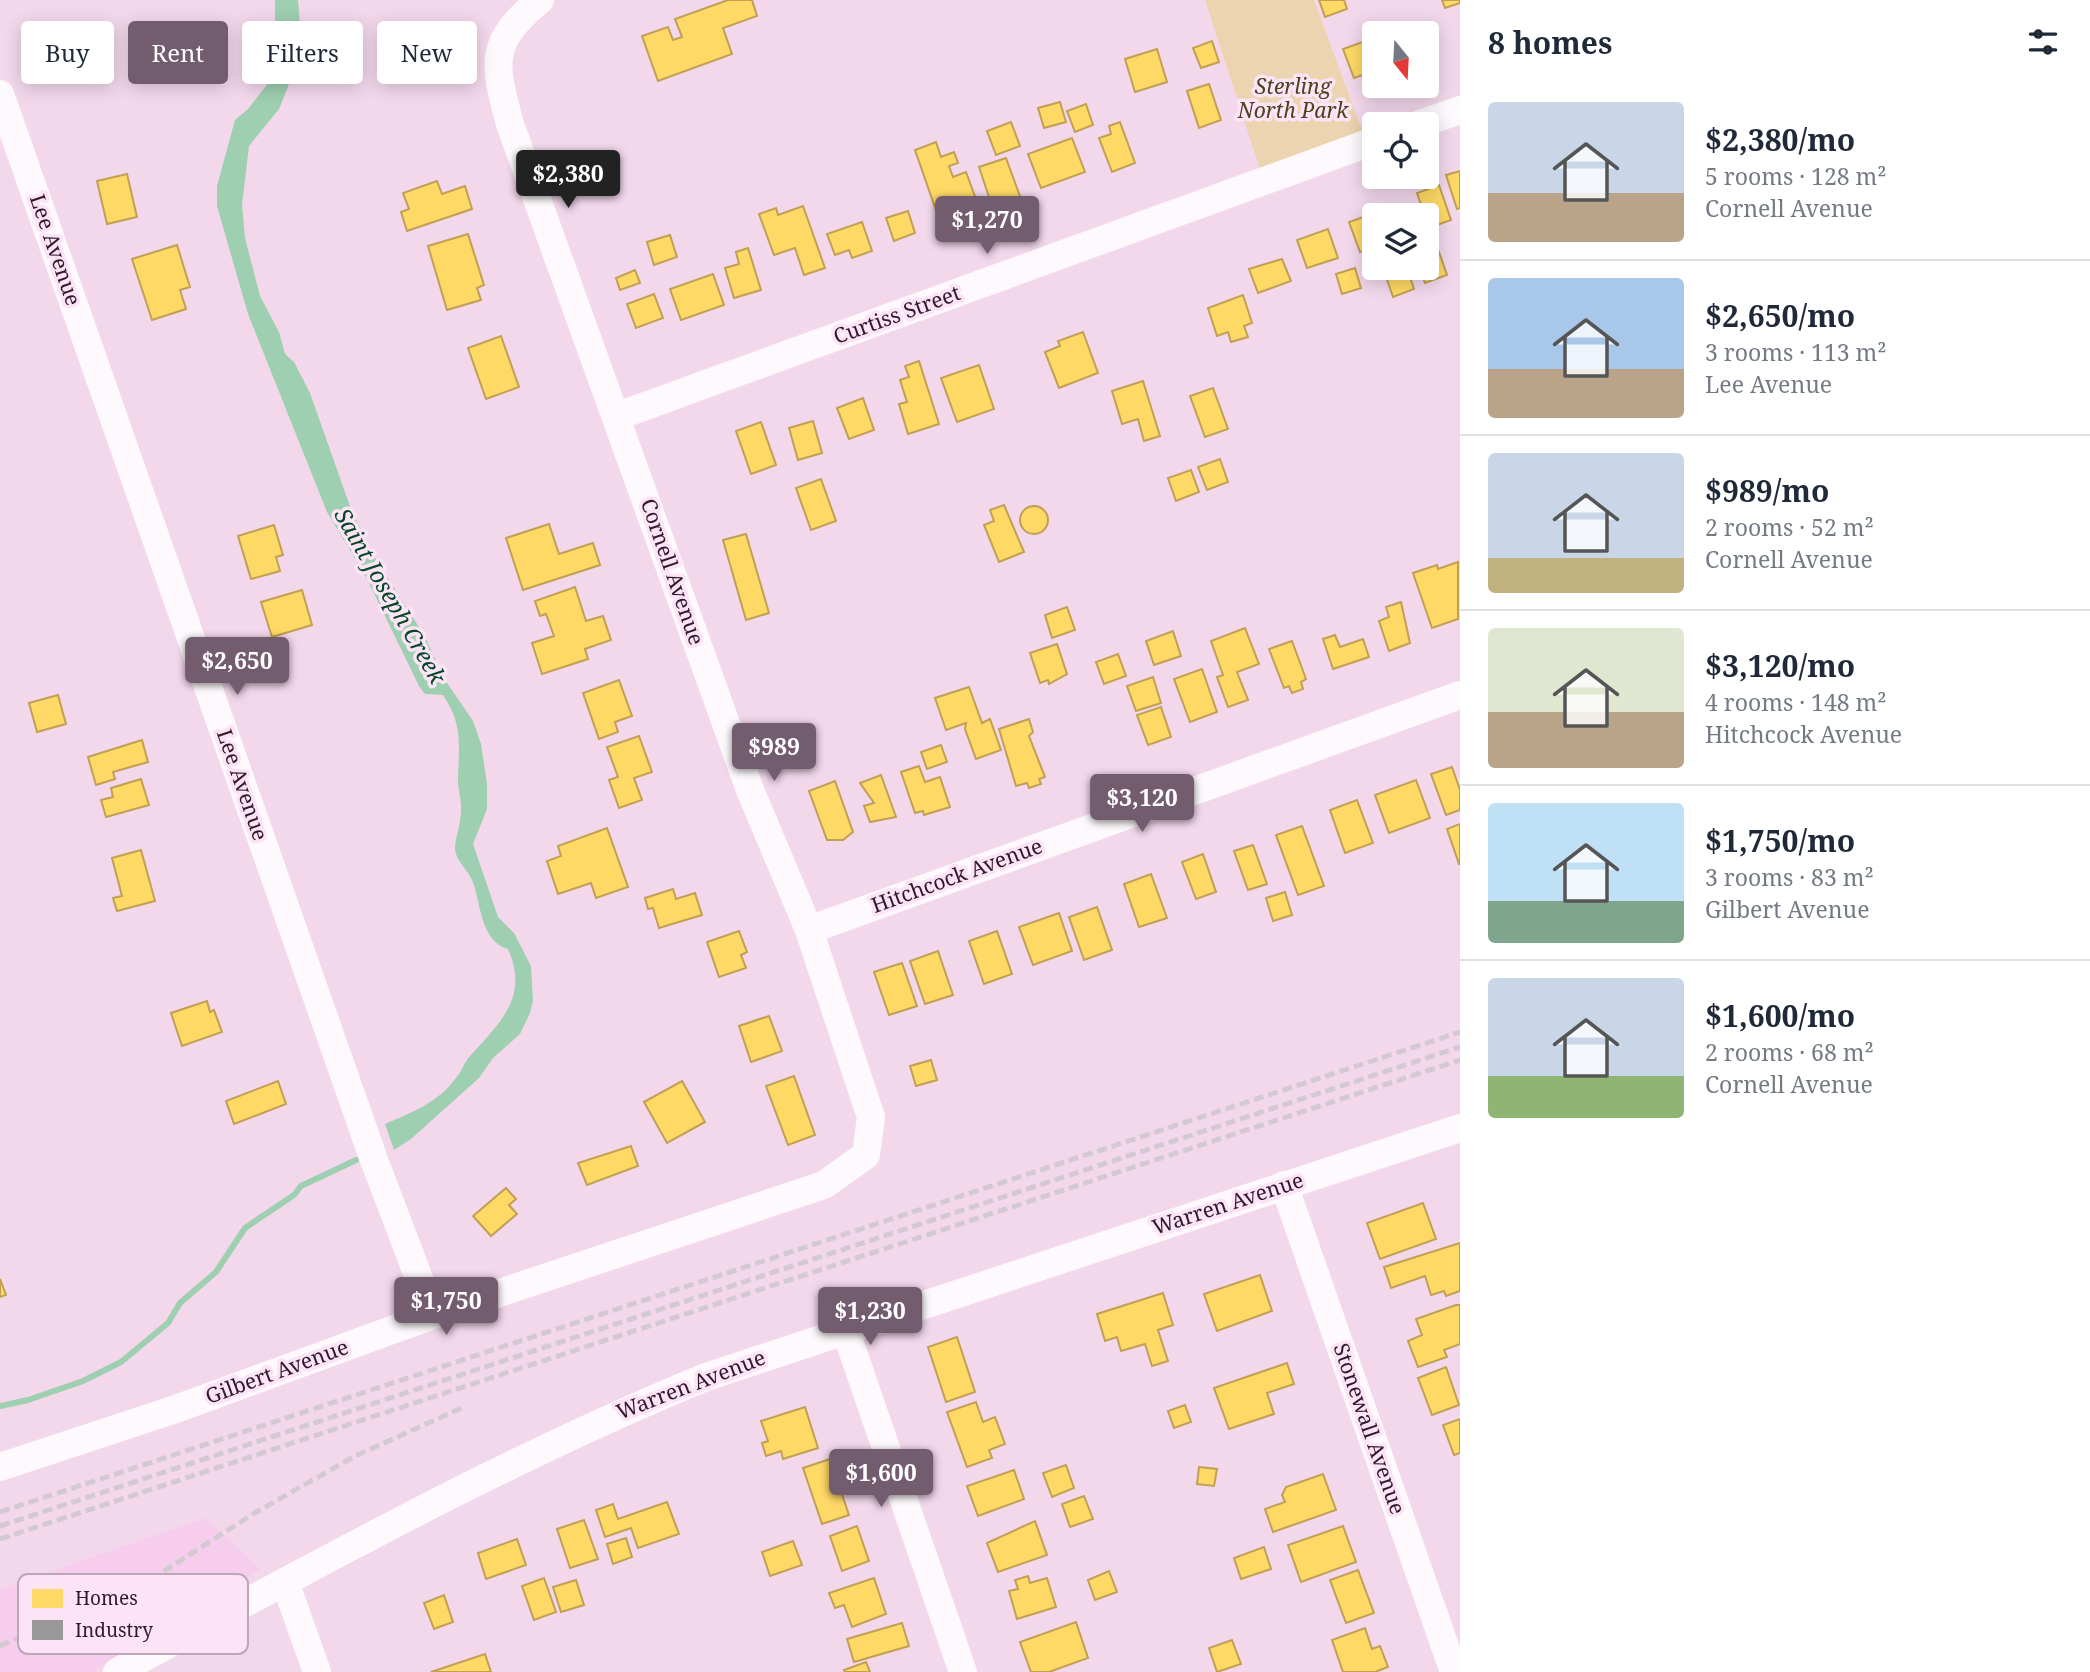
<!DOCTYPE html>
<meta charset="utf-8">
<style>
body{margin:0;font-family:"Noto Serif",serif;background:#f2f2f3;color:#1f2937;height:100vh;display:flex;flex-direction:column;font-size:26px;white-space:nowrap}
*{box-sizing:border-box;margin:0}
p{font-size:23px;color:#747a83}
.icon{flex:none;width:38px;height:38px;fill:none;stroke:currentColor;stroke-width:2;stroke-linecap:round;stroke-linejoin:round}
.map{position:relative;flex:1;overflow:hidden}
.drawer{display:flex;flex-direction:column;background:#fff;width:630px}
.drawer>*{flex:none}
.banner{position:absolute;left:21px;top:21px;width:665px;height:63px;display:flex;gap:14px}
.needle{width:46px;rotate:162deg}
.controls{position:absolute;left:1362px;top:21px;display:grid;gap:14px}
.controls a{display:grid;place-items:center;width:77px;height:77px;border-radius:7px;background:#fff;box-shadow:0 4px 18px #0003;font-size:35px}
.price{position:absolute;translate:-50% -60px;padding:0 16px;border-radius:7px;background:#745c6f;color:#fff;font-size:23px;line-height:46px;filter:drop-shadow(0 2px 4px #0008)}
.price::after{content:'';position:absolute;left:50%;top:42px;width:21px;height:16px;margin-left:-10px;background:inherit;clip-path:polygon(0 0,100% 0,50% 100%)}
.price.current{background:#222;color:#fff}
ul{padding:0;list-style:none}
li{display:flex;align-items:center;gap:21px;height:175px;padding:0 28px}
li+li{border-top:2px solid #e0e1e3}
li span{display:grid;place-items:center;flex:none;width:196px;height:140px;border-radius:7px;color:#555}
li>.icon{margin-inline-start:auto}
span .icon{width:84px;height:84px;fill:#fffc;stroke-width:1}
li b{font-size:30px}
h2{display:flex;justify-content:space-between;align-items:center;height:84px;padding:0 28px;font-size:30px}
.pill{padding:0 24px;border-radius:7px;background:#fff;box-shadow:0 4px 18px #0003;font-size:24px;line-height:63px}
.pill.current{background:#745c6f;color:#fff}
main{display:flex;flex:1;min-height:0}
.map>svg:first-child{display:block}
</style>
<main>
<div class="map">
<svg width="1460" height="1672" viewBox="0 0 1460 1672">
<rect width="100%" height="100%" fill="#f3d8ec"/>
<polygon fill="#f7cded" points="206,1518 260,1569 93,1672 0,1672 0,1589"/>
<polygon fill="#ecd4b0" points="1205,0 1314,0 1363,133 1260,169"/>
<path fill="#9ecfb0" d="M275,0H298L300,25L292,55L289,84L279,109L249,146L242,205L245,238L260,296L279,332L285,354L294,362L310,393L352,512L377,561L424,635L445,680L473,721L481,744L487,784V809L473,844L498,917L514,933L531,966L533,1001L530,1013L520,1034L493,1058L479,1078L411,1139L394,1150L385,1124C411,1113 439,1102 456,1078C462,1071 464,1062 471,1055C501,1022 529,996 508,949C480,941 481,902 472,880C468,870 454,859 455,847C456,835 461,823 461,810C462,799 457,789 458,778C459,744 463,725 443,695L425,694L419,686L366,577L327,512L248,314L217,206V186L235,120L248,109L269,82L275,39Z"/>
<g fill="#ffd966" stroke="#c19f54" stroke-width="2">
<polygon points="728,0 752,0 757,16 723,28 732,54 658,81 642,36 668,27 673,40 682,37 675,19"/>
<polygon points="1319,0 1344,0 1347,9 1325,17"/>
<polygon points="1442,0 1460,0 1460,3 1445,8"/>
<polygon points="1374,38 1374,71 1354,78 1343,49"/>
<polygon points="1212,41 1219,62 1201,68 1193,48"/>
<polygon points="1157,49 1167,82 1135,92 1125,59"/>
<polygon points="1209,84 1221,120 1199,128 1187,91"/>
<polygon points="1060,102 1066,122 1044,128 1038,108"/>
<polygon points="1086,104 1093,125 1075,132 1067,111"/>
<polygon points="1011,122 1020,146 996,155 987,131"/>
<polygon points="1120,122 1135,163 1112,172 1099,138 1111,134 1109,126"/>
<polygon points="1072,138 1085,172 1041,188 1028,154"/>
<polygon points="936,142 941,157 954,152 958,163 949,166 953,177 966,172 977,202 938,216 915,150"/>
<polygon points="1006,158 1021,199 993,209 979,167"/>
<polygon points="1460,171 1460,208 1457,209 1446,175"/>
<polygon points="127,174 137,217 107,224 97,181"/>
<polygon points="437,181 442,194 465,186 472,209 407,231 401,212 409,209 403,193"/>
<polygon points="1439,185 1451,220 1429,228 1417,193"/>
<polygon points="803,206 825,268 804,275 795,248 774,255 759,214 776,208 778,215"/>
<polygon points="1386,209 1388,215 1374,215 1374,247 1360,252 1349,222"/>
<polygon points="908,211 915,233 894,241 886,218"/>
<polygon points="862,222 872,251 852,258 849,250 835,255 827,234"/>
<polygon points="1328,229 1338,258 1307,268 1297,240"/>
<polygon points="468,234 484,285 477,288 481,300 447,310 428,246"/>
<polygon points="670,235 677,257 654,265 647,242"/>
<polygon points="177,245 190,287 180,290 186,309 152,320 132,259"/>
<polygon points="748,248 761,290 734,298 725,268 739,264 736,252"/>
<polygon points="1439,252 1447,275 1425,283 1420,268 1426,268 1426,256"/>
<polygon points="1282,259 1291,281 1258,293 1249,269"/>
<polygon points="1355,268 1361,288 1342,294 1336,274"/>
<polygon points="1383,268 1407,268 1414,289 1393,297"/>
<polygon points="635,270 640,283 620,290 616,278"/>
<polygon points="713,274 724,305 681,320 670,289"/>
<polygon points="654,294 663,318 636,328 627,304"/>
<polygon points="1243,295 1252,323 1244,326 1248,337 1231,342 1228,332 1217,336 1208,308"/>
<polygon points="1083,332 1098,373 1059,388 1045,352 1060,346 1058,341"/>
<polygon points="501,336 519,387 486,399 468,348"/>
<polygon points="919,361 939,424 908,434 899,404 907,402 900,380 909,377 905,366"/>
<polygon points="979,365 994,409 957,422 941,378"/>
<polygon points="1143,381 1160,436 1144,441 1138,419 1122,424 1112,391"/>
<polygon points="1213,388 1228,429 1205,437 1190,396"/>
<polygon points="863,398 874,430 849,439 837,408"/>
<polygon points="813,421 822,453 798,460 789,428"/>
<polygon points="761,422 776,465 751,474 736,431"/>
<polygon points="1220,459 1228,482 1207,490 1198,467"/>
<polygon points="1191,470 1199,492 1176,501 1168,478"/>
<polygon points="821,479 836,521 811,530 796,488"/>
<polygon points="1004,505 1024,552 999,562 984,525 994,521 990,510"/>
<circle cx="1034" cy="520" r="14"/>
<polygon points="549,524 559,554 593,543 600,565 523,590 506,538"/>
<polygon points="274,525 283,555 276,557 280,571 251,579 238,536"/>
<polygon points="746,534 769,613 746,620 723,540"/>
<polygon points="1458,562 1458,619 1432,628 1413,573 1437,565 1438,569"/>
<polygon points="575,587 586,621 603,616 611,640 585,649 588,659 542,674 532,643 554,636 546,614 540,616 535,601"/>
<polygon points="302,590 312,625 272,637 261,602"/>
<polygon points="1401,602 1410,643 1389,651 1379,621 1389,617 1386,607"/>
<polygon points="1067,607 1075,630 1052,638 1045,615"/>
<polygon points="1245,628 1259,664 1237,672 1248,700 1228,707 1217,677 1223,675 1211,641"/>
<polygon points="1173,631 1181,656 1154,665 1146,641"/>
<polygon points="1335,635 1340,647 1363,639 1369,657 1333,669 1323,639"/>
<polygon points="1292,641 1306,679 1301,682 1303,689 1292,693 1289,686 1284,688 1269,649"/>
<polygon points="1057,644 1067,674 1049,684 1048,680 1040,683 1030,653"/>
<polygon points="1118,654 1126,676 1104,684 1096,662"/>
<polygon points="1202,669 1217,712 1190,722 1174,679"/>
<polygon points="1153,677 1161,703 1136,711 1127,686"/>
<polygon points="619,680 632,716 615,722 618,732 599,739 583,693"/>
<polygon points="969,687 982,723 990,719 1001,750 976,759 965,729 966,723 946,730 935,698"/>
<polygon points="58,695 66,724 37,732 29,703"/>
<polygon points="1161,707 1171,737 1148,745 1137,715"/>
<polygon points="1029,719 1033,732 1029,736 1045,777 1039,779 1041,784 1029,788 1027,783 1016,786 999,729"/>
<polygon points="639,736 652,772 634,778 642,800 619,808 609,780 618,777 607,747"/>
<polygon points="142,740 148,762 113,772 115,779 96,785 88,757"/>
<polygon points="941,745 947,762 927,769 921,752"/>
<polygon points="919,766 925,782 940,777 950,807 924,815 923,811 915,813 901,772"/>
<polygon points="1452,767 1460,790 1460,810 1446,815 1431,774"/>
<polygon points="881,775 896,817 870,822 864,806 874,803 860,783"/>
<polygon points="141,779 149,805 106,817 101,800 113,797 111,788"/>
<polygon points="1416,780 1430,818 1389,833 1375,795"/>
<polygon points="835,781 853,832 843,840 827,840 809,791"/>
<polygon points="1357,800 1373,843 1345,853 1330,810"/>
<polygon points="1460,824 1460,864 1459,864 1447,829"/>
<polygon points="1302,826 1324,886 1298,895 1276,835"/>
<polygon points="607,828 628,887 596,898 591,883 558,894 547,861 561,856 558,846"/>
<polygon points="1253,845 1267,884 1248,890 1234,851"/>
<polygon points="141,850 155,901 117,911 113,898 122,896 112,858"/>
<polygon points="1203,854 1216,892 1196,899 1182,862"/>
<polygon points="1151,874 1167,918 1139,927 1124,884"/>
<polygon points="673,889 676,899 695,893 702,915 659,928 653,908 648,909 645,898"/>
<polygon points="1285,892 1292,915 1273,921 1266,898"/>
<polygon points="1097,907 1112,950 1084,960 1069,917"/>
<polygon points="1059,913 1072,951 1033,965 1019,927"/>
<polygon points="739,931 747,952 741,955 746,968 719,977 707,942"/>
<polygon points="997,931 1012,974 984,984 969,941"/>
<polygon points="938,951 953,995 925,1004 910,961"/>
<polygon points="902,963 917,1006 889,1015 874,972"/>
<polygon points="207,1001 210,1012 214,1010 222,1032 182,1046 171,1013"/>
<polygon points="769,1016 782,1051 751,1062 739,1026"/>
<polygon points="931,1060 937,1080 916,1086 910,1066"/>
<polygon points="794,1076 815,1135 788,1145 766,1086"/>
<polygon points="278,1081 286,1104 234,1124 226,1101"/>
<polygon points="682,1081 705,1122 667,1143 644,1102"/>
<polygon points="631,1146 638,1166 587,1185 578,1163"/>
<polygon points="506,1188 516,1199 509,1205 517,1214 491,1236 473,1216"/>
<polygon points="1423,1203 1436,1239 1380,1259 1367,1223"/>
<polygon points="1460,1243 1460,1291 1446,1296 1444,1291 1431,1295 1425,1276 1391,1288 1384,1267"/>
<polygon points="1260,1275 1272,1311 1217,1331 1204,1294"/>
<polygon points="0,1279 6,1295 0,1297"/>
<polygon points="1163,1293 1173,1325 1158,1330 1168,1361 1152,1366 1145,1344 1121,1351 1117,1337 1105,1341 1097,1314"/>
<polygon points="1456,1305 1460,1305 1460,1344 1444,1350 1447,1357 1418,1367 1408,1341 1422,1335 1416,1319"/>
<polygon points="957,1337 975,1392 946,1402 928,1347"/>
<polygon points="1287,1363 1294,1384 1267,1393 1274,1414 1229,1429 1214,1388"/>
<polygon points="1446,1367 1459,1405 1432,1415 1418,1378"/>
<polygon points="976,1402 983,1422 995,1417 1005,1444 989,1450 992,1458 967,1467 947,1412"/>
<polygon points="1185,1405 1191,1422 1174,1428 1168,1411"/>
<polygon points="805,1407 818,1448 783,1459 781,1451 766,1456 762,1443 768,1441 761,1421"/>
<polygon points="1460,1419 1460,1453 1454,1455 1443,1425"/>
<polygon points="830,1459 849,1515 822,1524 803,1468"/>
<polygon points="1066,1465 1074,1488 1052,1497 1043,1473"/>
<polygon points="1199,1467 1217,1469 1214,1486 1197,1484"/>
<polygon points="1014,1470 1024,1499 978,1516 967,1486"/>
<polygon points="1323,1474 1336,1510 1273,1532 1265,1509 1285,1502 1282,1495 1286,1487"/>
<polygon points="1084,1496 1093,1519 1070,1527 1062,1504"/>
<polygon points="667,1502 679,1534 638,1548 631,1528 605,1537 596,1510 613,1504 618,1519"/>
<polygon points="584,1520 598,1559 570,1568 557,1529"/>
<polygon points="1035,1521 1047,1555 998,1572 987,1543"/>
<polygon points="857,1526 869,1561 842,1571 830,1536"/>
<polygon points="1343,1526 1356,1562 1301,1582 1288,1545"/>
<polygon points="626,1538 632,1557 613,1564 607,1544"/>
<polygon points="517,1539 526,1565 486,1579 478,1553"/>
<polygon points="793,1541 802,1565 770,1576 762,1552"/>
<polygon points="1264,1547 1271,1569 1241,1579 1234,1558"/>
<polygon points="1358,1570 1374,1613 1346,1623 1330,1580"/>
<polygon points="1109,1571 1117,1592 1095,1600 1088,1580"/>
<polygon points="1028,1576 1030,1583 1047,1578 1056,1607 1017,1619 1009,1591 1018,1589 1015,1580"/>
<polygon points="544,1578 556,1612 534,1620 522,1586"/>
<polygon points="874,1578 886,1614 852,1627 844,1605 835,1608 829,1593"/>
<polygon points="576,1580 584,1605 561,1612 553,1587"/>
<polygon points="444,1595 453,1622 434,1629 424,1603"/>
<polygon points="1076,1622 1088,1658 1049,1672 1031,1672 1020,1642"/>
<polygon points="902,1623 909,1646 854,1662 847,1639"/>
<polygon points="1365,1628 1372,1649 1380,1646 1388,1667 1375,1672 1343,1672 1332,1640"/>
<polygon points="1232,1640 1241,1664 1217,1672 1209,1648"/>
<polygon points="485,1654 491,1672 431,1672"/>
<polygon points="866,1662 870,1672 845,1672 844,1670"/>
</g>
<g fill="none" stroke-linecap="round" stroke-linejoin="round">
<polyline stroke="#9ecfb0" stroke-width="6" points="0,1406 28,1400 83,1381 121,1362 168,1323 180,1303 216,1272 245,1228 294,1195 301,1186 356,1160"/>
<g stroke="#fdf9fc" stroke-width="28">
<polyline points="0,94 374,1160 433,1315"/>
<polyline points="1420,124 1460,110"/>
<polyline points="618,416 1374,141"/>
<polyline points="809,930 1460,695"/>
<polyline points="1284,1185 1454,1672"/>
<polyline points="845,1329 963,1672"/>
<path d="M0,1467L173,1410L433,1315L824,1185L866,1155L871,1117L809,930L750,790L510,124C494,63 487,44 540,0"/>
<polyline points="285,1582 317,1672"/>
<path d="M117,1672C311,1568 502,1461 706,1377L1460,1128"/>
</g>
<g stroke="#d3cad1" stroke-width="5" stroke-dasharray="10 5" stroke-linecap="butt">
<polyline points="0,1512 1460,1032"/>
<polyline points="0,1526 1460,1047"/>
<polyline points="0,1539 1460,1060"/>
<polyline points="0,1646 147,1582 253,1514 355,1456 466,1406"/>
</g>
</g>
<g text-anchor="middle" stroke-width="7" stroke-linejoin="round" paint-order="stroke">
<g font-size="21" font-style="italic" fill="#4b411b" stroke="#fce3f6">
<text x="1293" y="94">Sterling<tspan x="1293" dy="24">North Park</tspan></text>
</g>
<g font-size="21" fill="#2f192b" stroke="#fce3f6">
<text transform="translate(55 250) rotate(71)" y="7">Lee Avenue</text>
<text transform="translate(897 315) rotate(-20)" y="7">Curtiss Street</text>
<text transform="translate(672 572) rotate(71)" y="7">Cornell Avenue</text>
<text transform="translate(242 785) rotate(71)" y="7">Lee Avenue</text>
<text transform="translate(957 876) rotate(-20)" y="7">Hitchcock Avenue</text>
<text transform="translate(1228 1204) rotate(-18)" y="7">Warren Avenue</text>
<text transform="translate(277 1372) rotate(-20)" y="7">Gilbert Avenue</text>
<text transform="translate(691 1385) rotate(-21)" y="7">Warren Avenue</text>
<text transform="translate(1369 1429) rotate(71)" y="7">Stonewall Avenue</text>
</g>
<g font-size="23" font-style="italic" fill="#034726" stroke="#fce3f6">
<text transform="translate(390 596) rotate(60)" y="8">Saint Joseph Creek</text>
</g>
</g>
<rect x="18" y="1574" width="230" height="80" rx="10" fill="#fce3f6" stroke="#bea6b9" stroke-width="2"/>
<rect x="32" y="1589" width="31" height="19" fill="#ffd966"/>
<rect x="32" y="1620" width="31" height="20" fill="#999"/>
<g font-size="19" fill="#2f192b">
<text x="75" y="1605">Homes</text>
<text x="75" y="1637">Industry</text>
</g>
</svg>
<div class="controls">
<a><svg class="needle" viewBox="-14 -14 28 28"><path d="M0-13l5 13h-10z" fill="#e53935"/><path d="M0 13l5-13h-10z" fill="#747a83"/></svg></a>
<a><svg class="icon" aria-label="locate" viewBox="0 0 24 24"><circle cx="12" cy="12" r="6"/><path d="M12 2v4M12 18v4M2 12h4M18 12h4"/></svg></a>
<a><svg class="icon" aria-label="layers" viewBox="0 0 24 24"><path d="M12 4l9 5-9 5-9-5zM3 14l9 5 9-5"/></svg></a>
</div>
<b class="price current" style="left:568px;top:210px">$2,380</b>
<b class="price" style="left:987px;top:256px">$1,270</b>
<b class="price" style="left:237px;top:697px">$2,650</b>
<b class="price" style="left:774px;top:783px">$989</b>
<b class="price" style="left:1142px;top:834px">$3,120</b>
<b class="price" style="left:446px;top:1337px">$1,750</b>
<b class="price" style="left:870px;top:1347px">$1,230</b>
<b class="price" style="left:881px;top:1509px">$1,600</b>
<div class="banner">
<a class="pill">Buy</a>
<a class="pill current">Rent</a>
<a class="pill">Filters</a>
<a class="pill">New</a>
</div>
</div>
<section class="drawer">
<h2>8 homes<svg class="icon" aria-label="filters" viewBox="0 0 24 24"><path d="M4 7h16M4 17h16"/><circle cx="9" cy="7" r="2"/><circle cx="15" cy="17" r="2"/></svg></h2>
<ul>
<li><span style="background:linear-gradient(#c9d6e8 65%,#b9a48a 0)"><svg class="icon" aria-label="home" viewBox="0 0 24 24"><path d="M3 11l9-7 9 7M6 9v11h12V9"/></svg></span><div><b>$2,380/mo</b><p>5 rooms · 128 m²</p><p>Cornell Avenue</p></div></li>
<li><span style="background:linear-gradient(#a9c7e8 65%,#b9a48a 0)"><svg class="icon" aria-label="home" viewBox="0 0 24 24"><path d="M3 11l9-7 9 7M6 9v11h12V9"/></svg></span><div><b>$2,650/mo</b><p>3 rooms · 113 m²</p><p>Lee Avenue</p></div></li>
<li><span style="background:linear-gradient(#c9d6e8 75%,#c2b280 0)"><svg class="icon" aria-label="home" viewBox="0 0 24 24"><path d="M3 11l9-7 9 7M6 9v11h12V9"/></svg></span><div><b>$989/mo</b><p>2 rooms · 52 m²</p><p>Cornell Avenue</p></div></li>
<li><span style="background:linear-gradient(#dfe7d0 60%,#b9a48a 0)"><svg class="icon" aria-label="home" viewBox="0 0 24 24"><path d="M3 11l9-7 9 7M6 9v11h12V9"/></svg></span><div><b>$3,120/mo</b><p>4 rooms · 148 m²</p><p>Hitchcock Avenue</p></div></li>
<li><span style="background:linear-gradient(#bfe0f5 70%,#7fa58c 0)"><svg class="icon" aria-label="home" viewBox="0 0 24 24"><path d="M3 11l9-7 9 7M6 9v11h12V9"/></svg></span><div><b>$1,750/mo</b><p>3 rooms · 83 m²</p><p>Gilbert Avenue</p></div></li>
<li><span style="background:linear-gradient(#c9d6e8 70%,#8fb573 0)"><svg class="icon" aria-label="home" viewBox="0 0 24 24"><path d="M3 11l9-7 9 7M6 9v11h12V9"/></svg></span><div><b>$1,600/mo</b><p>2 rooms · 68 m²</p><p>Cornell Avenue</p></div></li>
</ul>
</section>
</main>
